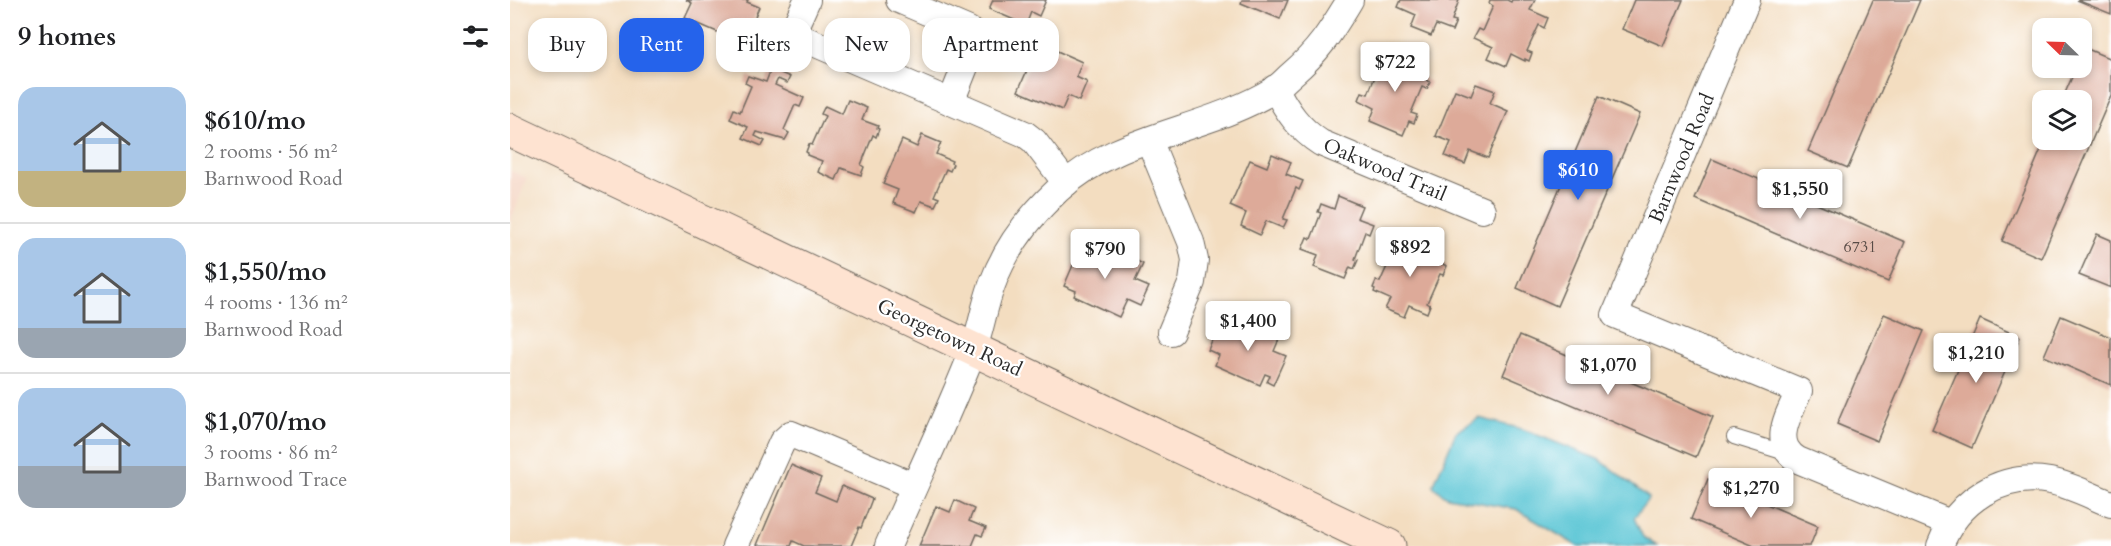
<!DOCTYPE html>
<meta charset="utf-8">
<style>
body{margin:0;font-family:Cardo,serif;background:#f6f6f6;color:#202124;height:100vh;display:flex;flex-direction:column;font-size:22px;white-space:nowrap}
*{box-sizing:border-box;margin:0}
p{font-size:20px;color:#757577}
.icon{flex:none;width:33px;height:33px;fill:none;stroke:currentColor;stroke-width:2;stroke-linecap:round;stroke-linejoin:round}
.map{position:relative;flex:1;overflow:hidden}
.side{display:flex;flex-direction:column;background:#fff;width:510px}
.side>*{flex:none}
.banner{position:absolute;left:18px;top:18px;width:570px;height:54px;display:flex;gap:12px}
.needle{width:39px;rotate:293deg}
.buttons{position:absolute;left:1522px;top:18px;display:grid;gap:12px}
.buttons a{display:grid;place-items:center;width:60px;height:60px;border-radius:12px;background:#fff;box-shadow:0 3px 9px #0003;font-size:30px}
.price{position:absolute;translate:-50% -51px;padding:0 14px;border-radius:6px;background:#fff;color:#222;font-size:20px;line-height:39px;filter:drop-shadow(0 2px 3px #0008)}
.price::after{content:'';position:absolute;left:50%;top:36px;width:18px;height:14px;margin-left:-9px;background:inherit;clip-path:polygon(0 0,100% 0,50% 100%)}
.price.selected{background:#2563eb;color:#fff}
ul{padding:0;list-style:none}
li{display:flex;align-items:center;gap:18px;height:150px;padding:0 18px}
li+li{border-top:2px solid #e0e0e0}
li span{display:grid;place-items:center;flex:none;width:168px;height:120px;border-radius:18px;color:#555}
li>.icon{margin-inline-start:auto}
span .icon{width:72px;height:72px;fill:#fffc;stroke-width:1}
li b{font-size:26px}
h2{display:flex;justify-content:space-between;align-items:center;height:72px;padding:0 18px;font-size:26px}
.chip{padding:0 21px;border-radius:18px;background:#fff;box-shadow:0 3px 9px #0003;font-size:21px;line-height:54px}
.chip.selected{background:#2563eb;color:#fff}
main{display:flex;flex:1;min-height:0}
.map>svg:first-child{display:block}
</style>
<main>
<section class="side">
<h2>9 homes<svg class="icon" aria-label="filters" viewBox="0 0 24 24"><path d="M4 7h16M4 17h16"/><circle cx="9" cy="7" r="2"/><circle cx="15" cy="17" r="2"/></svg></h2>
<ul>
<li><span style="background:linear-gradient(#a9c7e8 70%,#c2b280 0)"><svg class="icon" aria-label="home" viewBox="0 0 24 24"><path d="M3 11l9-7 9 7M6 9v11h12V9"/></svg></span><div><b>$610/mo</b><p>2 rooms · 56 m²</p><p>Barnwood Road</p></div></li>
<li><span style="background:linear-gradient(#a9c7e8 75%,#9aa5b1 0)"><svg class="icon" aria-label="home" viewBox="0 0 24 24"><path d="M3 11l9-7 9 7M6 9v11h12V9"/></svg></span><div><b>$1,550/mo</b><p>4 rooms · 136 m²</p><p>Barnwood Road</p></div></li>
<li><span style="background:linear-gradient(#a9c7e8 65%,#9aa5b1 0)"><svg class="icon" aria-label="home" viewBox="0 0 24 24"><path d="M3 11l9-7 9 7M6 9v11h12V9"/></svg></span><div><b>$1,070/mo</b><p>3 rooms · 86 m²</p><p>Barnwood Trace</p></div></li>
</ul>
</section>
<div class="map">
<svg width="1601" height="546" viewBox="0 0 1601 546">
<rect width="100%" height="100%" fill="#fff"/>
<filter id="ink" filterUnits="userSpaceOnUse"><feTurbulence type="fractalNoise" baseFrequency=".0167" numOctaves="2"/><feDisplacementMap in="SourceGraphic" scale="12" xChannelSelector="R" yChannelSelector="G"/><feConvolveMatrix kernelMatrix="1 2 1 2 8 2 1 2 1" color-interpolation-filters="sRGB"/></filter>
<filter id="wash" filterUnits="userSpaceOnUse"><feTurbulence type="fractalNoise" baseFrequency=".008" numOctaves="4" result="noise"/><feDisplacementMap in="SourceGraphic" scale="24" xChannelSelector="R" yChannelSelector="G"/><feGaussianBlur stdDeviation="1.35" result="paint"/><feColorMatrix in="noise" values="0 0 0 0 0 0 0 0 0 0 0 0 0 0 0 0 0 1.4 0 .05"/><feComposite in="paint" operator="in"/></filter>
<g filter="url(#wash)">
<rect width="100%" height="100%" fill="#f3ddc0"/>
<polygon fill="#f4d3c0" points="0,170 17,178 0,224"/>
<polygon fill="#5bc6d5" stroke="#437880" stroke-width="1.5" points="969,418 1012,429 1090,460 1139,498 1124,518 1133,537 1147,546 1067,546 1006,509 937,497 923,486 946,432"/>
<g id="blocks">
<g fill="#da9">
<polygon points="176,0 238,0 237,2 249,7 237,36 224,30 221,38 175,18 182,3"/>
<polygon points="483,0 536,0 529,16 521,12 516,25 479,9"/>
<polygon points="732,0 778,0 770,19 731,3"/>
<polygon points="891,0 949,0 942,20 946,21 942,31 926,25 921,36 901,28 906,15 888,7"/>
<polygon points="980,0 997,0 1001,2 1002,0 1025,0 1020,10 1038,18 1034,28 1029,25 1017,51 1022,53 1019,61 1015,59 1015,61 1001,54 996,66 978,58 983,47 963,38 968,29 972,31 983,6 979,3"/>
<polygon points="1124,0 1173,0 1153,46 1112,29"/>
<polygon points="1363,0 1410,0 1338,168 1298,151"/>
<polygon points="1567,0 1601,0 1601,14"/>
<polygon points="529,43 572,62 566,77 577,82 569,101 558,96 552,110 508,91"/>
<polygon points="1575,48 1601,59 1601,96 1531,258 1492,241 1535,140 1572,140 1572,100 1552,100 1566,68 1572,68 1572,54"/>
<polygon points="890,52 910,60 904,73 920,82 917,89 912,87 901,113 907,115 904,123 899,121 893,135 860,121 865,108 849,100 852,92 858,94 868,69 863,66 867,57 884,65"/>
<polygon points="261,69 280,77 277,83 268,79 265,85 294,98 290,107 285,105 274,130 279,133 275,140 247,132 245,136 255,141 252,146 233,138 238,127 220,119 224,109 230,112 241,86 235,83 238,76 256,82"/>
<polygon points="966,84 985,91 980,103 998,111 978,158 960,151 955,164 935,156 941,142 926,136 945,90 961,96"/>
<polygon points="1089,96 1130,114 1047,306 1007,288"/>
<polygon points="338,100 357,108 352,120 368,126 367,128 369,129 366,137 363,135 351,165 354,167 351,175 331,168 326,180 308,172 312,161 297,155 298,153 296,152 299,144 302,145 315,116 311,114 315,106 332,114"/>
<polygon points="412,135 431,143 426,154 442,161 441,163 443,164 440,171 436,169 424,196 429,198 425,206 411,201 406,212 383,203 388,190 373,184 392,140 407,147"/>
<polygon points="762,154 781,162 776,174 793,181 789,190 786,188 773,219 777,220 773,228 756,221 750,235 731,226 736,213 720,206 740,160 757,167"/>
<polygon points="1202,159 1395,242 1378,282 1185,199"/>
<polygon points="828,196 852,206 847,218 863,224 859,234 855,232 845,259 848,260 844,269 840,267 835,279 804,267 808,255 792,249 797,237 801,239 811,213 808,212 811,204 824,209"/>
<polygon points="1587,234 1601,240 1601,288 1569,275"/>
<polygon points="906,238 925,247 919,258 937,266 933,275 930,274 917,303 920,305 917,313 899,305 894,317 875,309 880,299 864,292 865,289 863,288 866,281 870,282 883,253 878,251 881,243 900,251"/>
<polygon points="570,242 583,248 585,243 595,247 592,251 621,264 623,259 633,264 625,281 639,287 630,306 617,300 609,317 564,296 566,291 554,286 567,256 564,255"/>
<polygon points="1374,314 1414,331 1367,441 1327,424"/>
<polygon points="1551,316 1601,337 1601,385 1534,356"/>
<polygon points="727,318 770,337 764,351 776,356 763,385 757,382 760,376 755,374 750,385 705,365 709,355 698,350 707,328 720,333"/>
<polygon points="1470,319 1510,337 1462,448 1422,430"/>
<polygon points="1010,335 1203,417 1186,457 993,375"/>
<polygon points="281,465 311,478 305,492 326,501 332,486 362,499 351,528 349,527 341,546 294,546 283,541 281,546 247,545"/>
<polygon points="1198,479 1308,526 1300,546 1244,546 1181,519"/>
<polygon points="445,500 464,509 459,521 476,528 472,536 467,534 462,546 409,546 426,506 440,512"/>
</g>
</g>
</g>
<g filter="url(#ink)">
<use href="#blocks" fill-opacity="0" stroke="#71695f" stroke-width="1.5"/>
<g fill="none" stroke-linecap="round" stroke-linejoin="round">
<g stroke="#71695f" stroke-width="16">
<polyline id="lane" points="1224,437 1279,454"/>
</g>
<g stroke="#71695f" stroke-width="28">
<g id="street">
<polyline points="297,0 284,29 287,35 292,38 441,102 466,39 459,30 389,0"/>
<path d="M1237,0L1105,315L1289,391C1279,415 1260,443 1288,460L1440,523"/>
<path d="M765,88C777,111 789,129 811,143L972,210"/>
<polyline points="441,102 515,134 524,141 556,183"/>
<polyline points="639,140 681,242 685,260 682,282 661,332"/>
<polyline points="225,546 272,442 281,434 404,486"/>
<path d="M378,546C406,481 437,417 463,351C471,330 474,306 482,285C495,249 520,216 548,190C608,134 698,131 765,89C771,85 776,79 782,74C810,50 821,31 840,0"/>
<path d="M1430,546C1447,501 1491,472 1540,481C1561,485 1581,496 1601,504"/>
</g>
</g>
<g stroke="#71695f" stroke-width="35">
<polyline id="secondary" points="0,130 879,546"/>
</g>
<use href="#lane" stroke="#fff" stroke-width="14"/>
<use href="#street" stroke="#fff" stroke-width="26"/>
<use href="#secondary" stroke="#fee3d1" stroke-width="33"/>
</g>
</g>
<g text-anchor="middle" stroke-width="4.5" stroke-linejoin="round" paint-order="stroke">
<g font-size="16" fill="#584b46">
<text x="1350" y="252">6731</text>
</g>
<g font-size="20" fill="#2b2b2b" stroke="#fff">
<text transform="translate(1171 158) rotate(-67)" y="7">Barnwood Road</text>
<text transform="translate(875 169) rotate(23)" y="7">Oakwood Trail</text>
<text transform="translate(440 337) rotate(25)" y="7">Georgetown Road</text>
</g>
</g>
</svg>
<div class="buttons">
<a><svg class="needle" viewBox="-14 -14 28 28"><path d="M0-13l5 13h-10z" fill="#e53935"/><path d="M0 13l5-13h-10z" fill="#757577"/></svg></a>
<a><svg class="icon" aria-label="layers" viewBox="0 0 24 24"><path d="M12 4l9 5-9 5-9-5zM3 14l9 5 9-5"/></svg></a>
</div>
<b class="price" style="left:885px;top:93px">$722</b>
<b class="price selected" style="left:1068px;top:201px">$610</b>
<b class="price" style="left:1290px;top:220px">$1,550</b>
<b class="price" style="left:900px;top:278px">$892</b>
<b class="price" style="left:595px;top:280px">$790</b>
<b class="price" style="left:738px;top:352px">$1,400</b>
<b class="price" style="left:1466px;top:384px">$1,210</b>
<b class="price" style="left:1098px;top:396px">$1,070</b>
<b class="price" style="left:1241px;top:519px">$1,270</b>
<div class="banner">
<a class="chip">Buy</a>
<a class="chip selected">Rent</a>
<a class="chip">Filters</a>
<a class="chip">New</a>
<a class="chip">Apartment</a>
</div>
</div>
</main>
